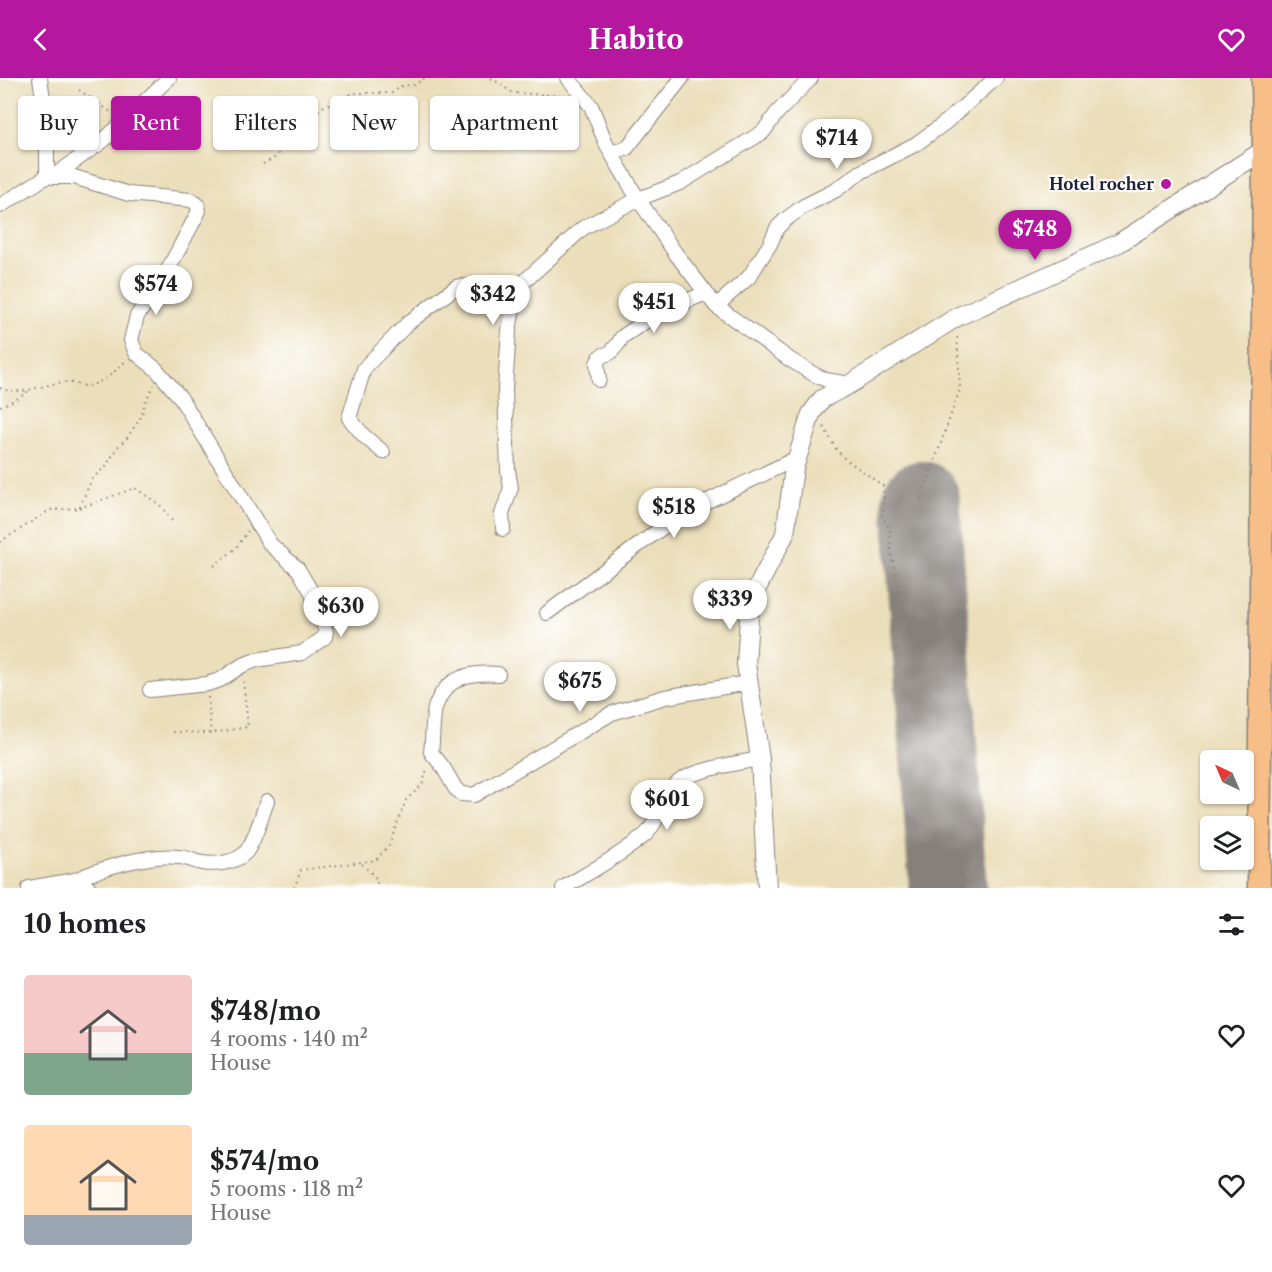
<!DOCTYPE html>
<meta charset="utf-8">
<style>
body{margin:0;font-family:"Libre Caslon Text",serif;background:#f2f2f2;color:#202124;height:100vh;display:flex;flex-direction:column;font-size:22px;white-space:nowrap}
*{box-sizing:border-box;margin:0}
p{font-size:20px;color:#757577}
.icon{flex:none;width:33px;height:33px;fill:none;stroke:currentColor;stroke-width:2;stroke-linecap:round;stroke-linejoin:round}
.map{position:relative;height:810px;overflow:hidden}
.drawer{display:flex;flex-direction:column;background:#fff;flex:1}
.drawer>*{flex:none}
.top-card{position:absolute;left:18px;top:18px;width:600px;height:54px;display:flex;gap:12px}
.needle{width:39px;rotate:316deg}
.controls{position:absolute;left:1200px;top:672px;display:grid;gap:12px}
.controls a{display:grid;place-items:center;width:54px;height:54px;border-radius:6px;background:#fff;box-shadow:0 2px 4px #0004;font-size:30px}
.price{position:absolute;translate:-50% -51px;padding:0 14px;border-radius:21px;background:#fff;color:#222;font-size:20px;line-height:39px;filter:drop-shadow(0 2px 3px #0008)}
.price::after{content:'';position:absolute;left:50%;top:36px;width:18px;height:14px;margin-left:-9px;background:inherit;clip-path:polygon(0 0,100% 0,50% 100%)}
.price.on{background:#b5179e;color:#fff}
ul{padding:0;list-style:none}
li{display:flex;align-items:center;gap:18px;height:150px;padding:0 24px}
li span{display:grid;place-items:center;flex:none;width:168px;height:120px;border-radius:6px;color:#555}
li>.icon{margin-inline-start:auto}
span .icon{width:72px;height:72px;fill:#fffc;stroke-width:1}
li b{font-size:26px}
h2{display:flex;justify-content:space-between;align-items:center;height:72px;padding:0 24px;font-size:26px}
.chip{padding:0 21px;border-radius:6px;background:#fff;box-shadow:0 2px 4px #0004;font-size:21px;line-height:54px}
.chip.on{background:#b5179e;color:#fff}
header{display:flex;justify-content:space-between;align-items:center;height:78px;padding:0 24px;background:#b5179e;color:#fff;font-size:27px;font-weight:700}
.map>svg:first-child{display:block}
</style>
<header><svg class="icon" aria-label="back" viewBox="0 0 24 24"><path d="M15 5l-7 7 7 7"/></svg>Habito<svg class="icon" aria-label="heart" viewBox="0 0 24 24"><path d="M12 20l-8-8c-3-5 5-10 8-4 3-6 11-1 8 4z"/></svg></header>
<div class="map">
<svg width="1272" height="810" viewBox="0 0 1272 810">
<rect width="100%" height="100%" fill="#fff"/>
<filter id="ink" filterUnits="userSpaceOnUse"><feTurbulence type="fractalNoise" baseFrequency=".0167" numOctaves="2"/><feDisplacementMap in="SourceGraphic" scale="12" xChannelSelector="R" yChannelSelector="G"/><feConvolveMatrix kernelMatrix="1 2 1 2 8 2 1 2 1" color-interpolation-filters="sRGB"/></filter>
<filter id="wash" filterUnits="userSpaceOnUse"><feTurbulence type="fractalNoise" baseFrequency=".008" numOctaves="4" result="noise"/><feDisplacementMap in="SourceGraphic" scale="24" xChannelSelector="R" yChannelSelector="G"/><feGaussianBlur stdDeviation="1.35" result="paint"/><feColorMatrix in="noise" values="0 0 0 0 0 0 0 0 0 0 0 0 0 0 0 0 0 1.4 0 .05"/><feComposite in="paint" operator="in"/></filter>
<g filter="url(#wash)">
<rect width="100%" height="100%" fill="#ebdeba"/>
<g fill="none" stroke-linecap="round" stroke-linejoin="round">
<polyline stroke="#86807a" stroke-width="78" points="921,422 948,810"/>
</g>
</g>
<g filter="url(#ink)">
<g fill="none" stroke-linecap="round" stroke-linejoin="round">
<g stroke="#86807a" stroke-width="16">
<g id="minor">
<polyline points="40,0 47,47 47,95 53,99"/>
<polyline points="568,0 591,28 607,68 638,121 676,176 716,228 789,281 815,297 826,302 850,306"/>
<polyline points="611,74 626,71 682,0"/>
<polyline points="54,98 104,62 169,0"/>
<polyline points="53,99 74,99 129,116 191,122 197,126 199,133 163,201 137,238 131,262 136,275 156,291 180,319 270,466 298,491 311,513 326,554 325,559 302,575 256,582 241,588 220,602 207,606 150,612"/>
<polyline points="0,128 49,97"/>
<polyline points="716,228 749,199 770,166 777,150 785,142 804,128 836,112 861,94 916,66 946,44 996,0"/>
<polyline points="599,302 597,285 601,278 610,275 618,266 622,259 658,235 706,215"/>
<polyline points="383,374 364,358 349,340 364,291 367,287 408,245 456,209 460,208 488,211 517,210"/>
<polyline points="503,451 502,436 511,410 508,393 505,312 509,252 517,210 583,150 638,121 680,105 763,54 777,35 811,0"/>
<polyline points="547,535 663,449 691,431 797,380"/>
<path d="M498,596C471,594 447,598 436,627C432,637 433,661 431,674L443,689L455,710L461,716L474,717L612,635L665,619L748,605"/>
<path d="M75,802C104,789 148,776 179,779C187,779 194,784 202,785C214,787 237,785 246,774C255,763 262,737 267,723"/>
<polyline points="29,810 75,802 89,810"/>
<path d="M563,810C588,795 623,776 645,757C659,744 667,712 680,703C697,691 738,685 760,681"/>
</g>
</g>
<g stroke="#86807a" stroke-width="20">
<polyline id="tertiary" points="767,810 760,681 746,586 750,524 785,456 794,390 811,336 822,321 850,306 957,239 1119,165 1264,72"/>
</g>
<g stroke="#86807a" stroke-width="25">
<polyline id="trunk" points="1259,810 1264,72 1263,0"/>
</g>
<g stroke="#86807a" stroke-width="2" stroke-dasharray="1.5 4.5" stroke-linecap="butt">
<polyline points="491,0 513,15 567,18"/>
<polyline points="79,12 114,36"/>
<polyline points="263,86 276,79 295,52 324,28 345,21 352,15 392,15 401,8 414,7 425,0"/>
<path d="M0,310C22,319 42,306 65,304C74,304 83,310 92,307C106,303 117,291 127,282"/>
<polyline points="0,328 15,322 29,313"/>
<polyline points="824,349 836,371 844,380 883,408 884,419 882,439 890,452 891,475 913,572"/>
<polyline points="921,422 960,311 957,257"/>
<polyline points="79,430 135,410 160,427 173,444"/>
<polyline points="0,464 50,432 79,430 92,401 106,388 119,367 127,360 141,339 145,324 154,307"/>
<polyline points="214,488 236,470 248,453"/>
<polyline points="208,619 211,655"/>
<polyline points="173,654 211,655 248,649 243,601"/>
<polyline points="362,786 375,799 379,810"/>
<polyline points="294,810 301,792 376,782 389,767 406,722 422,707 427,691"/>
</g>
<use href="#minor" stroke="#fff" stroke-width="14"/>
<use href="#tertiary" stroke="#fff" stroke-width="18"/>
<use href="#trunk" stroke="#f7be87" stroke-width="22"/>
</g>
</g>
<circle fill="#b5179e" stroke="#fff" stroke-width="2" cx="1166" cy="106" r="6"/>
<g text-anchor="middle" stroke-width="4.5" stroke-linejoin="round" paint-order="stroke">
<g font-size="16" font-weight="bold" fill="#22223b" stroke="#fff" text-anchor="end">
<text x="1154" y="112">Hotel rocher</text>
</g>
</g>
</svg>
<div class="controls">
<a><svg class="needle" viewBox="-14 -14 28 28"><path d="M0-13l5 13h-10z" fill="#e53935"/><path d="M0 13l5-13h-10z" fill="#757577"/></svg></a>
<a><svg class="icon" aria-label="layers" viewBox="0 0 24 24"><path d="M12 4l9 5-9 5-9-5zM3 14l9 5 9-5"/></svg></a>
</div>
<b class="price" style="left:837px;top:92px">$714</b>
<b class="price on" style="left:1035px;top:183px">$748</b>
<b class="price" style="left:156px;top:238px">$574</b>
<b class="price" style="left:493px;top:248px">$342</b>
<b class="price" style="left:654px;top:256px">$451</b>
<b class="price" style="left:674px;top:461px">$518</b>
<b class="price" style="left:730px;top:553px">$339</b>
<b class="price" style="left:341px;top:560px">$630</b>
<b class="price" style="left:580px;top:635px">$675</b>
<b class="price" style="left:667px;top:753px">$601</b>
<div class="top-card">
<a class="chip">Buy</a>
<a class="chip on">Rent</a>
<a class="chip">Filters</a>
<a class="chip">New</a>
<a class="chip">Apartment</a>
</div>
</div>
<section class="drawer">
<h2>10 homes<svg class="icon" aria-label="filters" viewBox="0 0 24 24"><path d="M4 7h16M4 17h16"/><circle cx="9" cy="7" r="2"/><circle cx="15" cy="17" r="2"/></svg></h2>
<ul>
<li><span style="background:linear-gradient(#f6c9c9 65%,#7fa58c 0)"><svg class="icon" aria-label="home" viewBox="0 0 24 24"><path d="M3 11l9-7 9 7M6 9v11h12V9"/></svg></span><div><b>$748/mo</b><p>4 rooms · 140 m²</p><p>House</p></div><svg class="icon" aria-label="heart" viewBox="0 0 24 24"><path d="M12 20l-8-8c-3-5 5-10 8-4 3-6 11-1 8 4z"/></svg></li>
<li><span style="background:linear-gradient(#ffd9b3 75%,#9aa5b1 0)"><svg class="icon" aria-label="home" viewBox="0 0 24 24"><path d="M3 11l9-7 9 7M6 9v11h12V9"/></svg></span><div><b>$574/mo</b><p>5 rooms · 118 m²</p><p>House</p></div><svg class="icon" aria-label="heart" viewBox="0 0 24 24"><path d="M12 20l-8-8c-3-5 5-10 8-4 3-6 11-1 8 4z"/></svg></li>
</ul>
</section>
